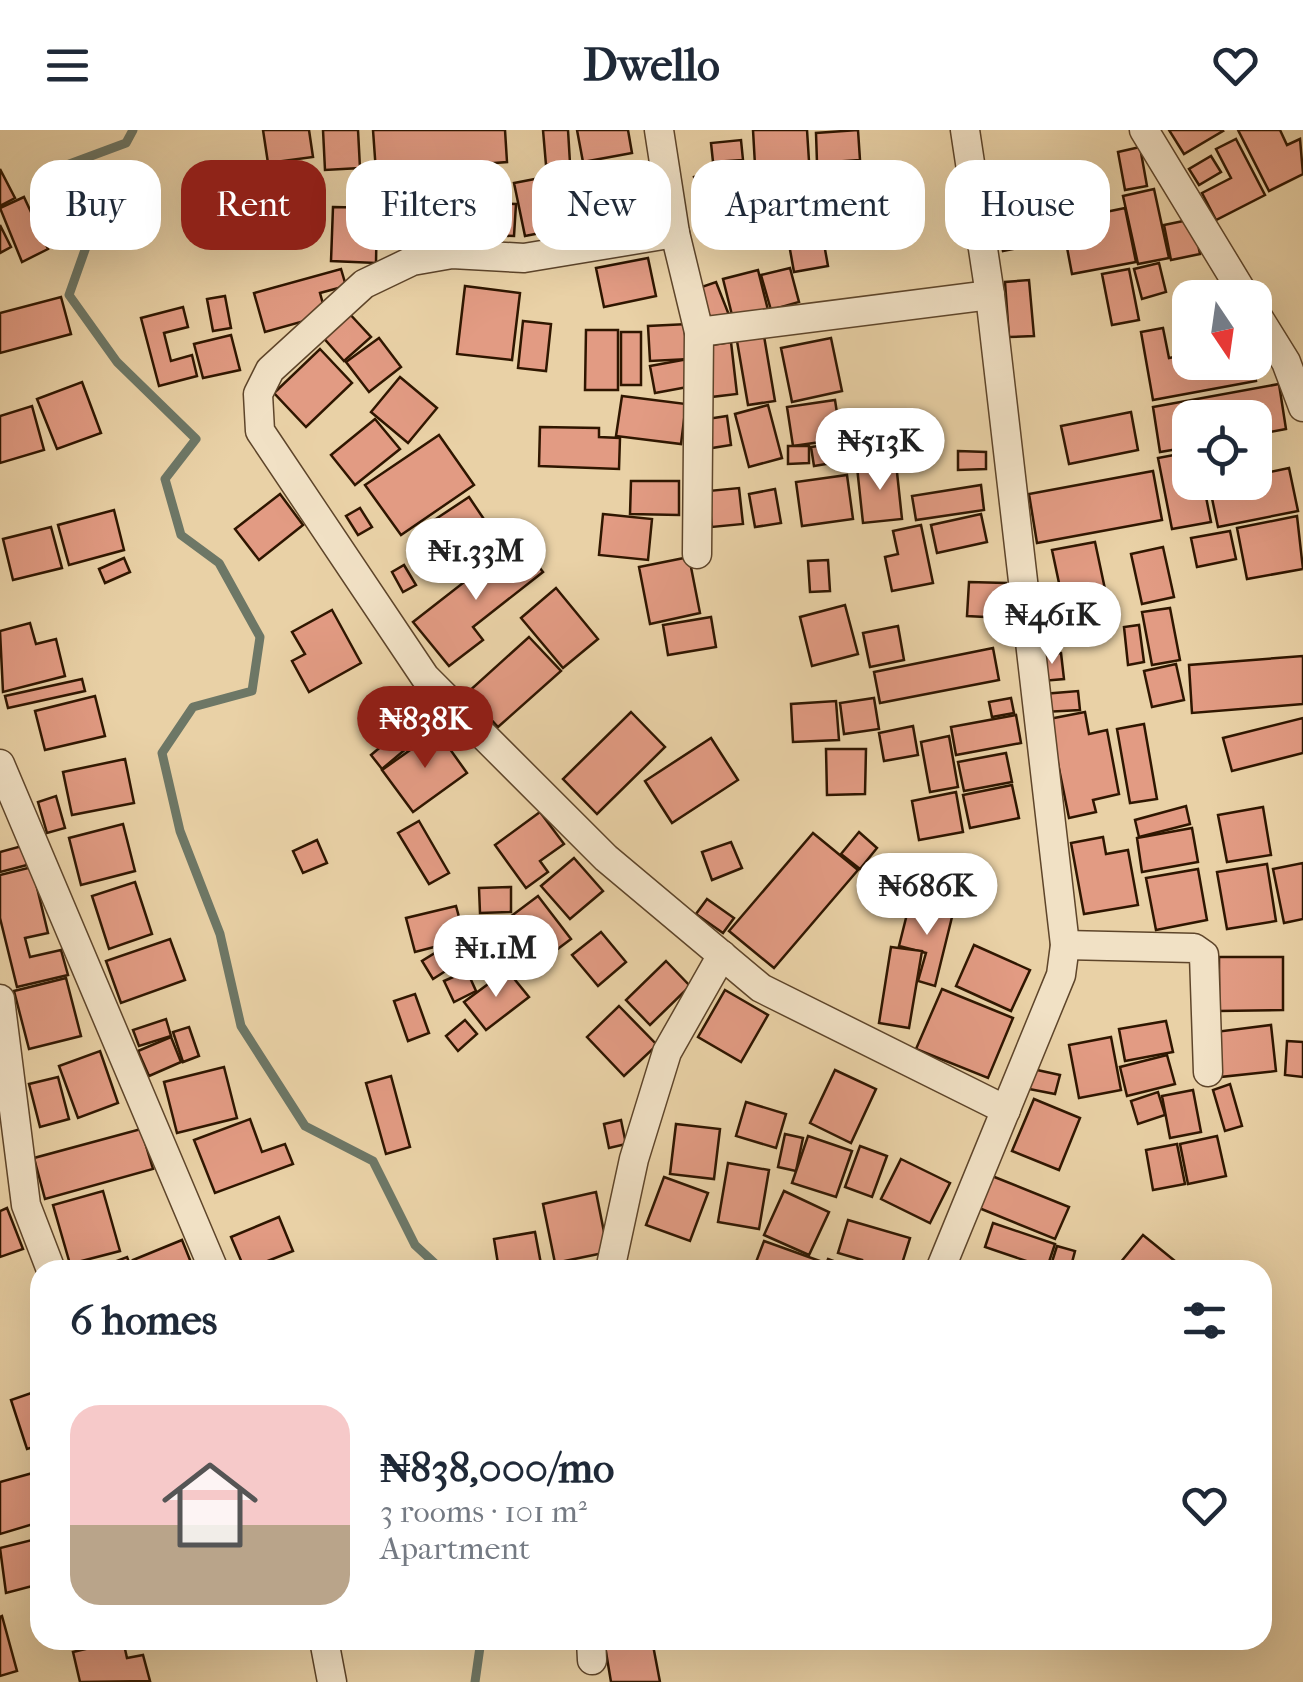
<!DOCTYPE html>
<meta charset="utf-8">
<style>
body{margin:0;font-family:"IM FELL French Canon",serif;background:#f6f6f7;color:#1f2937;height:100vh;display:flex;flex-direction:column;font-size:38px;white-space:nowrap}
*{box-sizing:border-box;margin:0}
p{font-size:32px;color:#747a83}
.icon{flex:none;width:55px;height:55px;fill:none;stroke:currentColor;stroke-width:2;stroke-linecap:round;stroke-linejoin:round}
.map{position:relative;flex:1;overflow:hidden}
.details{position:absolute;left:30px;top:1130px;width:1242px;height:390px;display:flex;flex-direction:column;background:#fff;border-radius:30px;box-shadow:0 10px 40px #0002}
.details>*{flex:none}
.guide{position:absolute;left:30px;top:30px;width:1245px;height:90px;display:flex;gap:20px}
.needle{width:65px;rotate:167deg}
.controls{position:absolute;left:1172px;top:150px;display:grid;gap:20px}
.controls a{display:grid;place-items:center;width:100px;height:100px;border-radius:20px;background:#fff;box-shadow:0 10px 40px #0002;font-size:50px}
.price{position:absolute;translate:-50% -85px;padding:0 22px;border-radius:35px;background:#fff;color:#222;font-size:32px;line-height:65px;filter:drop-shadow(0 2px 5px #0008)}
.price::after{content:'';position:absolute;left:50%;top:60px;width:30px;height:22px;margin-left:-15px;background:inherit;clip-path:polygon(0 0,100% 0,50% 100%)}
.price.active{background:#8f2418;color:#fff}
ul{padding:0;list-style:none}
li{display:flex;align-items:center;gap:30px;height:250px;padding:0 40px}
li span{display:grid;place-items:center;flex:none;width:280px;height:200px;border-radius:30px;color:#555}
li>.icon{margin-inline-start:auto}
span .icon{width:120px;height:120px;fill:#fffc;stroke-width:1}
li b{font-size:42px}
h2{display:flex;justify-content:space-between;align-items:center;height:120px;padding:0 40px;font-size:42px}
.tag{padding:0 35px;border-radius:30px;background:#fff;box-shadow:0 10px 40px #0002;font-size:35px;line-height:90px}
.tag.active{background:#8f2418;color:#fff}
header{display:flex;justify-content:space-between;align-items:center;height:130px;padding:0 40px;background:#fff;font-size:45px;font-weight:700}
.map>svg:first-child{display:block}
</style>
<header><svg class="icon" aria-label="menu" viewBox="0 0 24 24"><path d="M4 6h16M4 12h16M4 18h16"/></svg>Dwello<svg class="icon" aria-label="heart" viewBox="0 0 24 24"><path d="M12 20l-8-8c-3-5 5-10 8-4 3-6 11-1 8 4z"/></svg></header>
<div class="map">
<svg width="1303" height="1552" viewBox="0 0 1303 1552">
<rect width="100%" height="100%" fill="#e9d1a6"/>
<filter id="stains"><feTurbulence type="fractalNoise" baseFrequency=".002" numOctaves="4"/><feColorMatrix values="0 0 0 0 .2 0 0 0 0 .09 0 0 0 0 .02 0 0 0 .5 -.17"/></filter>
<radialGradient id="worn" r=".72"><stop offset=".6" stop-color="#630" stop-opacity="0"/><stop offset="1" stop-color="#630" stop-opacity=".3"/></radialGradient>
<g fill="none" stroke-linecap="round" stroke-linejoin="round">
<g stroke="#6d7766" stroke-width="9">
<polyline points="133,0 126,13 64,36 86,117 69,165 117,232 196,309 165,349 181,405 219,433 260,507 252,561 193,577 162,623 180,701 220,804 241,896 305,996 373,1031 415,1115 442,1140"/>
<polyline points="475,1552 481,1510"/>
</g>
</g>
<g fill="#e29b83" stroke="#2f1600" stroke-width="2.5">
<polygon points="263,0 309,0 313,27 268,33"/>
<polygon points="323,0 358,0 360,38 325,40"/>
<polygon points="373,0 505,0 507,32 376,42"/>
<polygon points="543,0 568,0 570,33 546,35"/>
<polygon points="577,0 628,0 632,23 583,32"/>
<polygon points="753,0 807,0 809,31 755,35"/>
<polygon points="858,0 860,30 817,33 816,3"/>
<polygon points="1169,0 1222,0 1223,1 1184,24"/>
<polygon points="1238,0 1280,0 1287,15 1300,9 1303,44 1269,61"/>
<polygon points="1236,9 1265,65 1216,90 1202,63 1231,48 1216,19"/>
<polygon points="741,10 743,30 713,32 711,13"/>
<polygon points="1140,17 1147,56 1125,60 1118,22"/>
<polygon points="1211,26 1221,42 1199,55 1189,39"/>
<polygon points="238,32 278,36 274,77 234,73"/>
<polygon points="811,35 820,82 774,90 766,42"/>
<polygon points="633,38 635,88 584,91 581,40"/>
<polygon points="740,38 746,64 756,62 760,80 704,92 694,47"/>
<polygon points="0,39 15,68 0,76"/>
<polygon points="566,43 576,96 525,106 514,53"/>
<polygon points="229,47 231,71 189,74 187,51"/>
<polygon points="477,47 481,89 448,92 444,50"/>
<polygon points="413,49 443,49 442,91 412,91"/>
<polygon points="322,50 323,96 288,96 287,51"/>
<polygon points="402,56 404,112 382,113 381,57"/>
<polygon points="1154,59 1169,128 1138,134 1123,66"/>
<polygon points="24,67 48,119 22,132 0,78"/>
<polygon points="482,73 516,74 514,106 481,105"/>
<polygon points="333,77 377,78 376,133 331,131"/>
<polygon points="1125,78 1136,132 1072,144 1062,91"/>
<polygon points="1193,89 1200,124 1171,130 1164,95"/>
<polygon points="0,95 11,117 0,123"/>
<polygon points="1029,95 1033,115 1003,121 999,101"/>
<polygon points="821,97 828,136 794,142 787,103"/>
<polygon points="648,128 656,166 604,177 596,138"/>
<polygon points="1159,133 1166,162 1142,169 1134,139"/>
<polygon points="790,138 799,172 771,180 761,145"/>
<polygon points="341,139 346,156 320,163 326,185 265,202 254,163"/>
<polygon points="1129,139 1139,190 1112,195 1102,144"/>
<polygon points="758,140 768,180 733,189 723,149"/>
<polygon points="1029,150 1034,206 1009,207 1005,152"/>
<polygon points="716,152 729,185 706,194 693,160"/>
<polygon points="465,156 520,163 512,230 457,224"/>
<polygon points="225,166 231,198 213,201 207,169"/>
<polygon points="61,167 71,204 0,223 0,183"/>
<polygon points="183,177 188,197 164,203 171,231 192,225 197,246 159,256 141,188"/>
<polygon points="347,181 371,207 344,231 321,205"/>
<polygon points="523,191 551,194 546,241 518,238"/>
<polygon points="688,194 690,229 650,231 648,196"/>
<polygon points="1163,198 1169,228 1190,224 1190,232 1253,232 1256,251 1153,270 1141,202"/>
<polygon points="586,200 618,200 618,260 585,260"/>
<rect x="621" y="202" width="20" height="53"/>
<polygon points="231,205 240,240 203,248 194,214"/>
<polygon points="764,206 775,271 748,275 737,211"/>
<polygon points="379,208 401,237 369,262 346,232"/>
<polygon points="831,208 842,261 792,272 781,218"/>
<polygon points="731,212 737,264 711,267 705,216"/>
<polygon points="320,219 352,253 306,297 274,263"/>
<polygon points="688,229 693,256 655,263 650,236"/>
<polygon points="400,247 437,278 408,313 371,282"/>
<polygon points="82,252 101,303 57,319 37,269"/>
<polygon points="1279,254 1286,299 1255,305 1255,288 1190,288 1190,317 1160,322 1153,277"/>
<polygon points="622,266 686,274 681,314 616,306"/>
<polygon points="835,270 841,309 793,316 787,277"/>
<polygon points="768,275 782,328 749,337 735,284"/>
<polygon points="32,276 44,320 0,333 0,286"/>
<polygon points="1131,282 1138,320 1069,334 1061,296"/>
<polygon points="727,286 731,315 712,318 707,289"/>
<polygon points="375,289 400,319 355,355 331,325"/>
<polygon points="540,297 599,298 599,307 620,308 619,339 539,336"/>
<polygon points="439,305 474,355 401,405 365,355"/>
<polygon points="841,313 844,331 814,336 811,317"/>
<polygon points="788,316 809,316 809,333 788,334"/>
<polygon points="958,321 986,322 986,339 958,340"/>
<polygon points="1190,322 1190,352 1203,352 1211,392 1172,399 1158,328"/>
<polygon points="896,333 902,389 863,393 857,337"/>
<polygon points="1289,338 1298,381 1218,397 1209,354 1255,352 1255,345"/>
<polygon points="1153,341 1162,390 1037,413 1029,364"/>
<polygon points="847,345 853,389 802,396 796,352"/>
<polygon points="631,351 679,351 679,385 630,384"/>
<polygon points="981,355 984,380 916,390 912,366"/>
<polygon points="739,358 743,394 712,397 708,361"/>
<polygon points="775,359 781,393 755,397 749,364"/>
<polygon points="280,364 303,395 259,430 235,399"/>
<polygon points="469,367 498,410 444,446 416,402"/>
<polygon points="360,378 372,397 358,405 346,386"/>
<polygon points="114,380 124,420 69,435 58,395"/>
<polygon points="603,384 652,389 648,430 599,425"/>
<polygon points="981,384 987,412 937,423 931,395"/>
<polygon points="1297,386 1303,439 1247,449 1237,398"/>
<polygon points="921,395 933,453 892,461 885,427 898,424 893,401"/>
<polygon points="51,397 62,438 13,450 3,409"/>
<polygon points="1230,401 1236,429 1197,437 1191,408"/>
<polygon points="518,410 543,442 473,497 483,510 449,536 413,492"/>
<polygon points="1095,412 1109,478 1066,486 1052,420"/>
<polygon points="1163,417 1174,467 1142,474 1131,424"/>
<polygon points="689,427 700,483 650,494 639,437"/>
<polygon points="124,428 130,442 105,453 99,439"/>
<polygon points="828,430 830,461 810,462 808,431"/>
<polygon points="404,435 416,455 403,462 392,442"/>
<polygon points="969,452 1006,453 1004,488 967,486"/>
<polygon points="556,458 598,509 563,538 521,488"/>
<polygon points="1054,472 1057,489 1036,492 1034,475"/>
<polygon points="845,475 858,524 812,536 800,487"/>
<polygon points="1170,478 1180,530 1152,535 1142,482"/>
<polygon points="332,480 361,533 309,562 292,531 305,524 292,502"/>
<polygon points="711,487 716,517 668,525 663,495"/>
<polygon points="30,493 36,514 56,509 65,546 3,562 0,501"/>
<polygon points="1139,495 1144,532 1128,535 1124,497"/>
<polygon points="898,496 904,530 870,537 863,503"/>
<polygon points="529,507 561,541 498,597 467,563"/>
<polygon points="993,518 999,550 880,573 874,542"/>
<polygon points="1061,523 1064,549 1042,551 1039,525"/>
<polygon points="1303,526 1303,574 1192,583 1189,535"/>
<polygon points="1176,534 1184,570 1152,577 1144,541"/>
<polygon points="82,549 85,561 8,578 5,566"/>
<polygon points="1078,561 1080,580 1044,582 1043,564"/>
<polygon points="95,566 105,606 45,620 35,581"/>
<polygon points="874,568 879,599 844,604 840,573"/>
<polygon points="1011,568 1014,583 992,587 989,572"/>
<polygon points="836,571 839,610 793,612 791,574"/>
<polygon points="631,582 665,617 597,684 563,649"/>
<polygon points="1085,582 1089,604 1107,600 1119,664 1093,670 1096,682 1069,688 1049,589"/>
<polygon points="1016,585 1021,613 956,625 951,597"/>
<polygon points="1303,588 1303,623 1232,641 1223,608"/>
<polygon points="409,593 420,607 382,639 371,625"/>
<polygon points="1144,594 1157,669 1130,673 1117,599"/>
<polygon points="913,596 918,625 884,631 879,603"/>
<polygon points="437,601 467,643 413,682 382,640"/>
<polygon points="949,606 958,657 930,662 921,612"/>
<polygon points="711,608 738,650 672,693 645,651"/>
<polygon points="826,619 866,619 865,664 827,665"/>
<polygon points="1006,623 1012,652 964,661 958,632"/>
<polygon points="125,629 134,673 72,685 63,642"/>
<polygon points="1012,655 1019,688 970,698 963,665"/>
<polygon points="956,662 963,702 919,710 912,671"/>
<polygon points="56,666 65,698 47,703 38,672"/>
<polygon points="1186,676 1190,694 1139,707 1135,690"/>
<polygon points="1263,677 1271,725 1227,732 1218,685"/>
<polygon points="540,682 564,714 540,731 548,742 526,758 495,715"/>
<polygon points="419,691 449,743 429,754 398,703"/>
<polygon points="123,694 135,741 81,755 69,708"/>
<polygon points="1192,698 1198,732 1142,742 1137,708"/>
<polygon points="859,702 877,718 860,739 841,724"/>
<polygon points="813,703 858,740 774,838 729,801"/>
<polygon points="1103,707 1106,724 1128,720 1138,775 1084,784 1071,713"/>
<polygon points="317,710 327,733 303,743 293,721"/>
<polygon points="731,712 742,738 712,750 702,722"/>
<polygon points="22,716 27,735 0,742 0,722"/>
<polygon points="574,728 603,761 570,789 541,756"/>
<polygon points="1303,733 1303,789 1284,793 1273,739"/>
<polygon points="1267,734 1276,791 1227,799 1217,742"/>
<polygon points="32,737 48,803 25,808 30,827 61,820 68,845 17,857 0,788 0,745"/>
<polygon points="1198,739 1207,790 1156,800 1146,748"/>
<polygon points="135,752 152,804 109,819 92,766"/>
<polygon points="511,757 511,782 480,783 479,758"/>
<polygon points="538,766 571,809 523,845 490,802"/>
<polygon points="707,769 734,788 723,803 696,784"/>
<polygon points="910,772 953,783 935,856 918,851 926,823 899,816"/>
<polygon points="456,776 465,809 415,822 406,788"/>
<polygon points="601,802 626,832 598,856 572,825"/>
<polygon points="170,809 185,850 121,873 106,831"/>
<polygon points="974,815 1030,840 1011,881 956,856"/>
<polygon points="891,817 922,821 909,898 879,893"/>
<polygon points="443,818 455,835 433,849 422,831"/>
<polygon points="1219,827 1283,827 1283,880 1219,881"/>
<polygon points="666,831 690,856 650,895 626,870"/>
<polygon points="507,840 529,867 486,900 464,872"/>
<polygon points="467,841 476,861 454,872 444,851"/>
<polygon points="66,848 81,906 29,919 14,861"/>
<polygon points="942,859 1013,888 988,948 916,919"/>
<polygon points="725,860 768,885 741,932 698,907"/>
<polygon points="415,864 429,903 408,911 394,871"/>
<polygon points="619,876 657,915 624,946 587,907"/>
<polygon points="166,889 171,906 139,916 133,900"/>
<polygon points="465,890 477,904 458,921 446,906"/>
<polygon points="1166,891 1173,922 1125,931 1119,899"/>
<polygon points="1271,895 1276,941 1220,947 1215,902"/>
<polygon points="189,897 199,926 183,932 173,902"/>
<polygon points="171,907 181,932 149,946 138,921"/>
<polygon points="1111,907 1121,960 1079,968 1069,915"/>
<polygon points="1287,911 1303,912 1303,947 1285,945"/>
<polygon points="100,921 118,973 78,988 59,936"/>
<polygon points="1167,925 1175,954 1127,966 1120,937"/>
<polygon points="224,937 237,988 177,1003 164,952"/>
<polygon points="1028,938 1060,945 1055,964 1024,958"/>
<polygon points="835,940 876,959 851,1013 810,993"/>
<polygon points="391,946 410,1017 386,1024 366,953"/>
<polygon points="58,947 69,989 40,997 29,954"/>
<polygon points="1230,954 1242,996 1225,1001 1213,960"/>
<polygon points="1193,960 1201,1002 1170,1008 1162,966"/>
<polygon points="1158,962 1165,985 1138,994 1131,971"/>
<polygon points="1034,969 1080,988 1059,1040 1012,1021"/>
<polygon points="746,972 786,984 776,1018 736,1006"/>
<polygon points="250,989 262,1022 285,1014 293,1034 215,1063 194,1010"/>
<polygon points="621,990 626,1014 609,1018 604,994"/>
<polygon points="676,994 720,999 714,1049 670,1044"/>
<polygon points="141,999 153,1039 45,1069 34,1028"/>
<polygon points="785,1004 803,1008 796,1041 778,1037"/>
<polygon points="808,1006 852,1021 836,1067 792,1053"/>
<polygon points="1217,1006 1226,1046 1188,1054 1180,1014"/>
<polygon points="1177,1014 1185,1054 1153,1060 1146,1020"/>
<polygon points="860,1016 887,1026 872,1067 845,1057"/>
<polygon points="901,1029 950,1053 930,1093 881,1069"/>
<polygon points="728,1033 769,1040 759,1099 718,1092"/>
<polygon points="992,1046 1069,1077 1055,1109 979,1078"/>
<polygon points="664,1047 708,1063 690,1111 646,1095"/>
<polygon points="103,1061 120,1121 70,1134 53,1075"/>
<polygon points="784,1061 829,1082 809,1125 764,1105"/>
<polygon points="596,1062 608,1122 555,1133 543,1074"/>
<polygon points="7,1078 23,1119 0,1127 0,1081"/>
<polygon points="279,1087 293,1121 245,1140 231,1107"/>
<polygon points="848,1090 910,1108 900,1140 860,1140 862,1130 838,1123"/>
<polygon points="993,1093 1055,1114 1047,1138 985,1117"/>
<polygon points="535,1102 541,1134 499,1140 494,1109"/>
<polygon points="1143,1105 1186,1140 1129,1140 1120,1133"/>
<polygon points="182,1110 194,1140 137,1140 133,1130"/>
<polygon points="764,1111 820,1131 817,1140 753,1140"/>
<polygon points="1057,1116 1075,1121 1070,1140 1051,1135"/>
<polygon points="127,1127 132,1140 93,1140"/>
<polygon points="828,1129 855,1139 855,1140 824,1140"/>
<polygon points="40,1260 40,1315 27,1319 11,1270"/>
<polygon points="40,1341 40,1392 0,1404 0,1352"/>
<polygon points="40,1408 40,1454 6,1463 0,1418"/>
<polygon points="2,1486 17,1541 0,1546 0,1487"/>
<polygon points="123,1510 127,1528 143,1525 150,1551 80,1552 73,1522"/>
<polygon points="638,1510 652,1510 660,1552 611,1552 605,1516"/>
</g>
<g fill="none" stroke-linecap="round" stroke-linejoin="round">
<g stroke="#5e452a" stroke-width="31">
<g id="street">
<polyline points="659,0 675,103 699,202 990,165"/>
<polyline points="1144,0 1246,168"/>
<polyline points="675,103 524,128 452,124 412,131 364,154 270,240 258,264 260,301 425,547 606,728 761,858 1006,980"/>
<polyline points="1255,182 1286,232 1303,277"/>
<polyline points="697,424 699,202"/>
<polyline points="0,634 214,1140"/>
<polyline points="1065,815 1194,818 1204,825 1208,942"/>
<polyline points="0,869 26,1075 51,1140"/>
<polyline points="610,1140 634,1029 667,922 722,825"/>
<polyline points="940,1140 1061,845 1065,815 990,165 965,0"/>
<polyline points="324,1510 332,1552"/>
<polyline points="591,1510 592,1530"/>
</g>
</g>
<use href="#street" stroke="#f1e1c5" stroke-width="28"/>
</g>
<rect width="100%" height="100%" filter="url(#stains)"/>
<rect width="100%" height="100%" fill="url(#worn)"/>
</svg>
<div class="controls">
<a><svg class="needle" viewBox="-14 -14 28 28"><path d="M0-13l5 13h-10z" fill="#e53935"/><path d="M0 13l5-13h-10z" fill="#747a83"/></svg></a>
<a><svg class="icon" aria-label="locate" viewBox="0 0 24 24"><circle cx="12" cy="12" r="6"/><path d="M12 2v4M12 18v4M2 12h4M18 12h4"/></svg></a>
</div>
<b class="price" style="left:880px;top:363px">₦513K</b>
<b class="price" style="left:476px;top:473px">₦1.33M</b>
<b class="price" style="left:1052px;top:537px">₦461K</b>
<b class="price active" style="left:425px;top:641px">₦838K</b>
<b class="price" style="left:927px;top:808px">₦686K</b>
<b class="price" style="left:496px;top:870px">₦1.1M</b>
<div class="guide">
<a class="tag">Buy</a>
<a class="tag active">Rent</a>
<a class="tag">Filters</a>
<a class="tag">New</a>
<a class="tag">Apartment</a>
<a class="tag">House</a>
</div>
<section class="details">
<h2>6 homes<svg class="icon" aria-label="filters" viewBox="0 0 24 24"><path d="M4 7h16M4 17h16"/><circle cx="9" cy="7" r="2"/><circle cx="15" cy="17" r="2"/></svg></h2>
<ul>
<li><span style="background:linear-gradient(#f6c9c9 60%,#b9a48a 0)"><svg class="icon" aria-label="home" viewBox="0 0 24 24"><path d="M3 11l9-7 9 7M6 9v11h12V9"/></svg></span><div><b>₦838,000/mo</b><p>3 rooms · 101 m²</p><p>Apartment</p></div><svg class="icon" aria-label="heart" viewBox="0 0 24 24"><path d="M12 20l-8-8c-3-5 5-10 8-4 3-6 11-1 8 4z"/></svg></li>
</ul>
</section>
</div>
